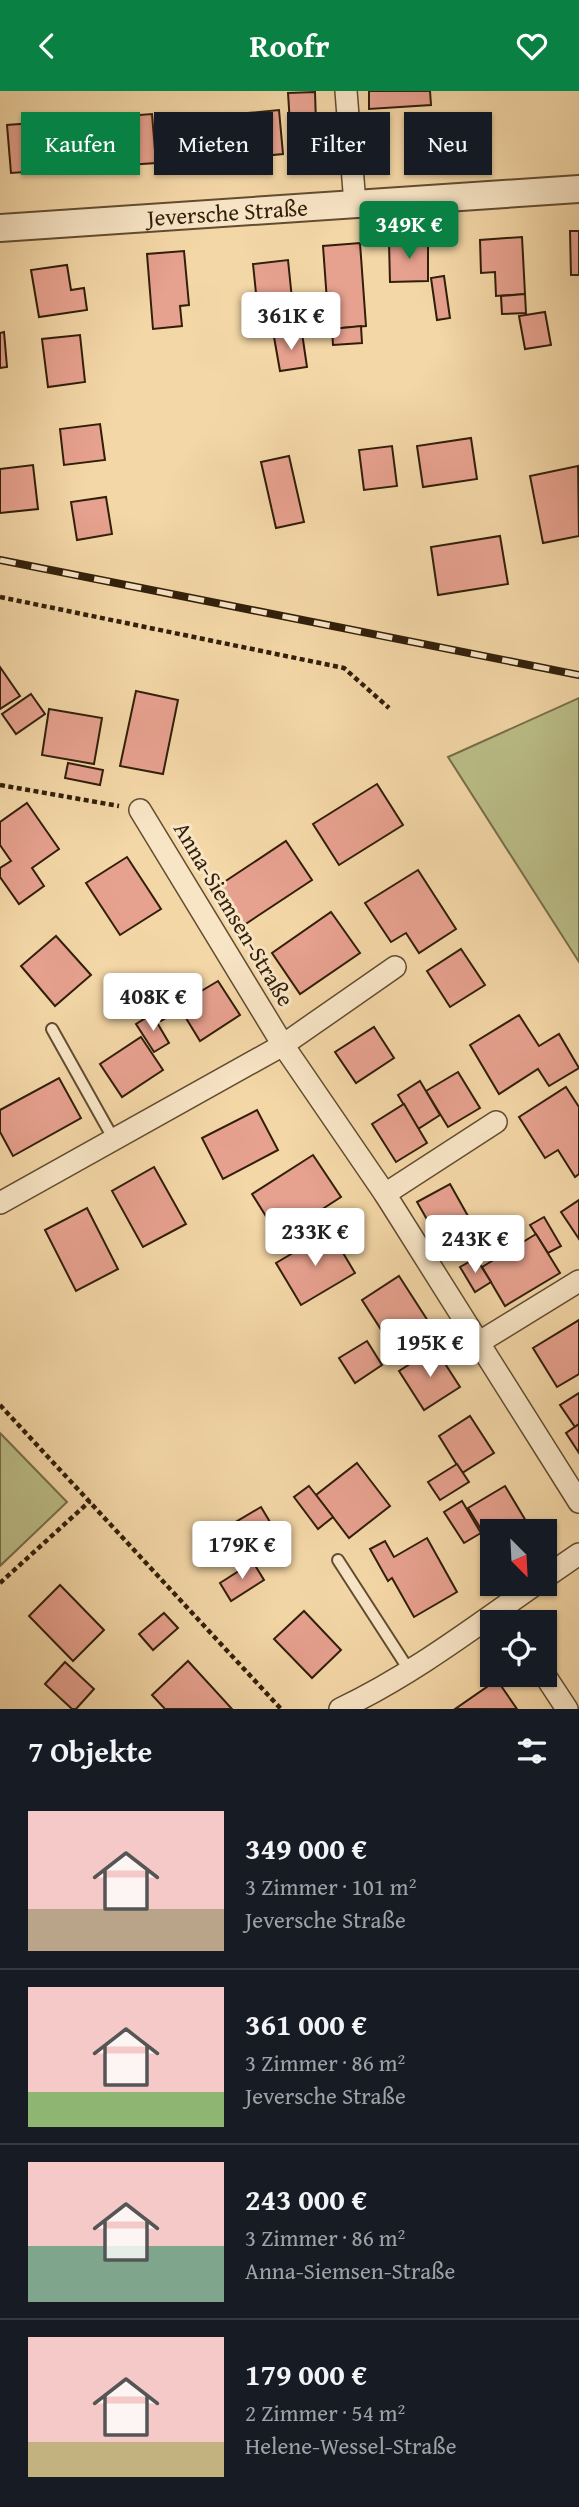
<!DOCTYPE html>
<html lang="de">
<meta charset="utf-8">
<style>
body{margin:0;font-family:"Gentium Book Plus",serif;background:#242831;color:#f1f3f6;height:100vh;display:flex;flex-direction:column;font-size:26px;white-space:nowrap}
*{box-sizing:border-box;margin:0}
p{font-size:23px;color:#9ea1a6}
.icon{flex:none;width:38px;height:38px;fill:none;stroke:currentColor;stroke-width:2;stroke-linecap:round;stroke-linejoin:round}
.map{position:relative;height:1618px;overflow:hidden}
.side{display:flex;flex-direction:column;background:#171b24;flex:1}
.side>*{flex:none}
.hud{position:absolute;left:21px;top:21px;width:537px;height:63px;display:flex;gap:14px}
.needle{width:46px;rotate:156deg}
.controls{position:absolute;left:480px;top:1428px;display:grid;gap:14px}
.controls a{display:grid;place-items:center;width:77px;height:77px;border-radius:0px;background:#171b24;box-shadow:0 2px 5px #0004;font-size:35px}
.price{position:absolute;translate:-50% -60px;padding:0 16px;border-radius:7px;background:#fff;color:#222;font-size:23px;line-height:46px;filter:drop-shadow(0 2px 4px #0008)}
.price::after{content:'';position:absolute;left:50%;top:42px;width:21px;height:16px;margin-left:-10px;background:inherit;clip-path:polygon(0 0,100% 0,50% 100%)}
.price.active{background:#0b8043;color:#fff}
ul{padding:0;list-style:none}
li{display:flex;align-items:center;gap:21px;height:175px;padding:0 28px}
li+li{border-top:2px solid #363941}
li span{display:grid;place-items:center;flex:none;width:196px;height:140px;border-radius:0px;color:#555}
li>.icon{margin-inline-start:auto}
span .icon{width:84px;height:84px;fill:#fffc;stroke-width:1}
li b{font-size:30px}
h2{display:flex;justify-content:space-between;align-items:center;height:84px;padding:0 28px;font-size:30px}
.chip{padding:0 24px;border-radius:0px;background:#171b24;box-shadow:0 2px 5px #0004;font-size:24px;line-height:63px}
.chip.active{background:#0b8043;color:#fff}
header{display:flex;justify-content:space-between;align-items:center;height:91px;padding:0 28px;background:#0b8043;color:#fff;font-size:32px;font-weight:600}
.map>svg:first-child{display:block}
</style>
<header><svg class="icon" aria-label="back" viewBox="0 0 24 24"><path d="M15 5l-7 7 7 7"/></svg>Roofr<svg class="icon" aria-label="heart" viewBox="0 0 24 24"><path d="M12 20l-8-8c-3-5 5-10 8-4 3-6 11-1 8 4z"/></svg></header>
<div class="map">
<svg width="579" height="1618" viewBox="0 0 579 1618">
<rect width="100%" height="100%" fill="#f4d7a7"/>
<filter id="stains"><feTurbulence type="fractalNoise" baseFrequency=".00286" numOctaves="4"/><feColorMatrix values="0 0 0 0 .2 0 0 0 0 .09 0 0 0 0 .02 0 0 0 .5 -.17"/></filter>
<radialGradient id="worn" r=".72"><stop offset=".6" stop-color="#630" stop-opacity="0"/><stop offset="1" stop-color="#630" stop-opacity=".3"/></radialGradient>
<g fill="#bbbe88" stroke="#766e49" stroke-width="2">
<polygon points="579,607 579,871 448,666"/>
<polygon points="0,1342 67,1411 0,1475"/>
</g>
<g fill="#e7a18f" stroke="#311f0a" stroke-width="2">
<polygon points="369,0 430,0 431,14 369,18"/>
<polygon points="315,1 316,32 290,33 288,2"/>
<polygon points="279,19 283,63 241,67 237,23"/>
<polygon points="152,23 156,72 11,82 7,34"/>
<polygon points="570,140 579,140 579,184 571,184"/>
<polygon points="522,146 525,203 496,205 495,181 481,182 480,149"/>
<polygon points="428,149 428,190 390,191 389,151"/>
<polygon points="360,152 366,235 329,238 323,155"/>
<polygon points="184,160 189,214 180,215 182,235 153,238 147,163"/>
<polygon points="288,169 295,237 275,239 272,211 257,212 253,173"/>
<polygon points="67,174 71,199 84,197 87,219 39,226 31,179"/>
<polygon points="444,185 450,227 437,229 431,187"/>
<polygon points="525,203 526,222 502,223 501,205"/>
<polygon points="545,221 551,254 525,258 519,225"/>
<polygon points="361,235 362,252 333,254 332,238"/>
<polygon points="4,241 7,276 0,277 0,242"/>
<polygon points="302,242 307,276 280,280 274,246"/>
<polygon points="80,244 85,291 48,296 42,248"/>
<polygon points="100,333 105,369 64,374 60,338"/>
<polygon points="471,347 477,388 423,396 417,355"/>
<polygon points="392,355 397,395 364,399 359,359"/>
<polygon points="289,365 304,431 276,437 261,371"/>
<polygon points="33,374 38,418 0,422 0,378"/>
<polygon points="578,375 579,445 543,452 530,385"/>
<polygon points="106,406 112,443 77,449 71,411"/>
<polygon points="500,445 508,493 438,504 431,456"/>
<polygon points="0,576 20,605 0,618"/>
<polygon points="136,600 178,609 163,683 120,675"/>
<polygon points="31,603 45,623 16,643 2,623"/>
<polygon points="49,618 102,627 94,673 42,664"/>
<polygon points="68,672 103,679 100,694 65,687"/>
<polygon points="377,693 403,734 339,774 313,733"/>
<polygon points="27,712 59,758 32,777 44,795 19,813 0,786 0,777 11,770 0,754 0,731"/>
<polygon points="286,750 312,789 238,838 212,799"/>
<polygon points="127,766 161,818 120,844 86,792"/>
<polygon points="418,779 456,838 419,862 406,842 391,851 365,812"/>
<polygon points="331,821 360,862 300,903 272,862"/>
<polygon points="56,845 91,884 55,915 21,875"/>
<polygon points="461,858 485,894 450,916 427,880"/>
<polygon points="156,888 176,921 161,930 141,897"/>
<polygon points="218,890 240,924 200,950 178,914"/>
<polygon points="152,923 169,952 154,961 136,933"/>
<polygon points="519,924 539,955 559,943 579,977 549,995 538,978 499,1003 470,954"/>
<polygon points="374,936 394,967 356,992 335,961"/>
<polygon points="141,946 163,979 122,1006 100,973"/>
<polygon points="458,981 480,1017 448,1036 426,1000"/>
<polygon points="59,987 81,1027 13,1065 0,1041 0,1019"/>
<polygon points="420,990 440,1024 418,1038 398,1004"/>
<polygon points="566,996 579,1016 579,1083 575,1086 558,1059 545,1067 519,1026"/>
<polygon points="404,1013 427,1052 396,1071 372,1033"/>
<polygon points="257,1019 278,1059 223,1088 202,1047"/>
<polygon points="313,1064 341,1106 279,1146 252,1103"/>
<polygon points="154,1076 186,1133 143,1156 112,1100"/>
<polygon points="450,1093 473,1134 441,1153 417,1111"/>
<polygon points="579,1109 579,1148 561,1121"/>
<polygon points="87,1117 118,1178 76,1200 45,1139"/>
<polygon points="544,1126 561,1155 548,1162 530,1134"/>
<polygon points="330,1140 355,1182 301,1214 276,1172"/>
<polygon points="536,1143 560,1182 505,1215 482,1176"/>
<polygon points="476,1167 491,1191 475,1201 460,1176"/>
<polygon points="399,1185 428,1230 391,1254 362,1209"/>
<polygon points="579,1229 579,1283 557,1296 533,1257"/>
<polygon points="367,1250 382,1274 355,1292 339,1267"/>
<polygon points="435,1257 460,1296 424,1319 399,1280"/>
<polygon points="579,1302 579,1333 575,1336 560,1314"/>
<polygon points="470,1325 494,1362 462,1382 439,1345"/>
<polygon points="579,1333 579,1362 566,1342"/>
<polygon points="357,1372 390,1415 349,1447 316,1404"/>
<polygon points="457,1373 469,1391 440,1409 428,1391"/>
<polygon points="309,1395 333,1426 318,1438 294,1406"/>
<polygon points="505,1395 532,1440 492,1440 492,1456 468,1417"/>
<polygon points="462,1410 481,1442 464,1452 444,1421"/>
<polygon points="261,1416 282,1451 238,1477 217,1442"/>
<polygon points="427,1447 457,1501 414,1526 392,1487 388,1490 370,1458 385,1450 394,1466"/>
<polygon points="253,1471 264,1489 231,1510 220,1492"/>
<polygon points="60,1494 104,1539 73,1570 29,1525"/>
<polygon points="304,1520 341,1559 312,1587 274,1548"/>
<polygon points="164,1522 178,1537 153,1559 139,1543"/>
<polygon points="188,1570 232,1618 165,1618 152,1604"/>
<polygon points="65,1571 94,1598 76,1618 72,1618 45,1593"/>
<polygon points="497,1589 517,1618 455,1618"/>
</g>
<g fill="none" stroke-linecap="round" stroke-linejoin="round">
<g stroke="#624d31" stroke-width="14">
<g id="service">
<polyline points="52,938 113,1047"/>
<polyline points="338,1469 409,1579"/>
</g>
</g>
<g stroke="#624d31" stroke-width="24">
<g id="minor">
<polyline points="346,0 355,113"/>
<polyline points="140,719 283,954 385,1103"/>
<polyline points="496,1031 385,1103 579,1411"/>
<polyline points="0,1112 283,954 395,876"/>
<polyline points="478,1252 579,1190"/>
<polyline points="544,1487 579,1463"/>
<polyline points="544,1583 567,1618"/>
<path d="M340,1618C410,1585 473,1537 536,1493"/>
</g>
</g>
<g stroke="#624d31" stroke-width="30">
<g id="tertiary">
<path id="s1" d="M0,137L579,98"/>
</g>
</g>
<g stroke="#311f0a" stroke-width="4.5" stroke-dasharray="5 3.5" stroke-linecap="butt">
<polyline points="0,506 344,577 389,617"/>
<polyline points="0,694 119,715"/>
<polyline points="0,1314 281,1618"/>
<polyline points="0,1492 90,1410"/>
</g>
<use href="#service" stroke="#f8e5c6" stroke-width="10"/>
<use href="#minor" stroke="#f8e5c6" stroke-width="21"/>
<use href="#tertiary" stroke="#f8e5c6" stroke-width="26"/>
<g stroke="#311f0a" stroke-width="8">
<polyline id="rail" points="0,469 579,584"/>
</g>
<use href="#rail" stroke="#f8e5c6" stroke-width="5" stroke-dasharray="16" stroke-linecap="butt"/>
</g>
<g text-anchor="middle" stroke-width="6" stroke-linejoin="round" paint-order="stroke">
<g font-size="23" fill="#311f0a" stroke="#f8e5c6">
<text dy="8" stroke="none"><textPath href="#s1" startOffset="228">Jeversche Straße</textPath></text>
<text transform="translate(234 823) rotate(59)" y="8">Anna-Siemsen-Straße</text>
</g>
</g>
<rect width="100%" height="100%" filter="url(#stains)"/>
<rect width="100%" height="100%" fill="url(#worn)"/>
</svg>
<div class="controls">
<a><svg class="needle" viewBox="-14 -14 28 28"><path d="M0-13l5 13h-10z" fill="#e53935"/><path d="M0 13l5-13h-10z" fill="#9ea1a6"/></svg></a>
<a><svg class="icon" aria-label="locate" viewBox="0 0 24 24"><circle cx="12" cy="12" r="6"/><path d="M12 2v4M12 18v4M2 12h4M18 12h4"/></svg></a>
</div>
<b class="price active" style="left:409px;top:170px">349K €</b>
<b class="price" style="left:291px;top:261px">361K €</b>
<b class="price" style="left:153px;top:942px">408K €</b>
<b class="price" style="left:315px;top:1177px">233K €</b>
<b class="price" style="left:475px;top:1184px">243K €</b>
<b class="price" style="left:430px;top:1288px">195K €</b>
<b class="price" style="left:242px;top:1490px">179K €</b>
<div class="hud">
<a class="chip active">Kaufen</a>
<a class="chip">Mieten</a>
<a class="chip">Filter</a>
<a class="chip">Neu</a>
</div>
</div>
<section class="side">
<h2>7 Objekte<svg class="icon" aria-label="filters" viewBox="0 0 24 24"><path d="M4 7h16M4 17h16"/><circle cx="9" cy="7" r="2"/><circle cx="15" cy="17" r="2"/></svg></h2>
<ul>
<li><span style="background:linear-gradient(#f6c9c9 70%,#b9a48a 0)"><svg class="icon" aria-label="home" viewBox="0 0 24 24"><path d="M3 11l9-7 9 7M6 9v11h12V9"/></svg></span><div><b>349 000 €</b><p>3 Zimmer · 101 m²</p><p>Jeversche Straße</p></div></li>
<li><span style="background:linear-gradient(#f6c9c9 75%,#8fb573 0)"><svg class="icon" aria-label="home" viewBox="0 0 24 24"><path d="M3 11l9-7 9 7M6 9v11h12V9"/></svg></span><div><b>361 000 €</b><p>3 Zimmer · 86 m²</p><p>Jeversche Straße</p></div></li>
<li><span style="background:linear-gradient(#f6c9c9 60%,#7fa58c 0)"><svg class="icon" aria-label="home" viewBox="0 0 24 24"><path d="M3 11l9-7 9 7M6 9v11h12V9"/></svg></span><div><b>243 000 €</b><p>3 Zimmer · 86 m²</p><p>Anna-Siemsen-Straße</p></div></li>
<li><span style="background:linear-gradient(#f6c9c9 75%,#c2b280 0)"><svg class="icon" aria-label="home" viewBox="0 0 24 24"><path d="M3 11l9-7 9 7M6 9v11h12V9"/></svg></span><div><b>179 000 €</b><p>2 Zimmer · 54 m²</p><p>Helene-Wessel-Straße</p></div></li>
</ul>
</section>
